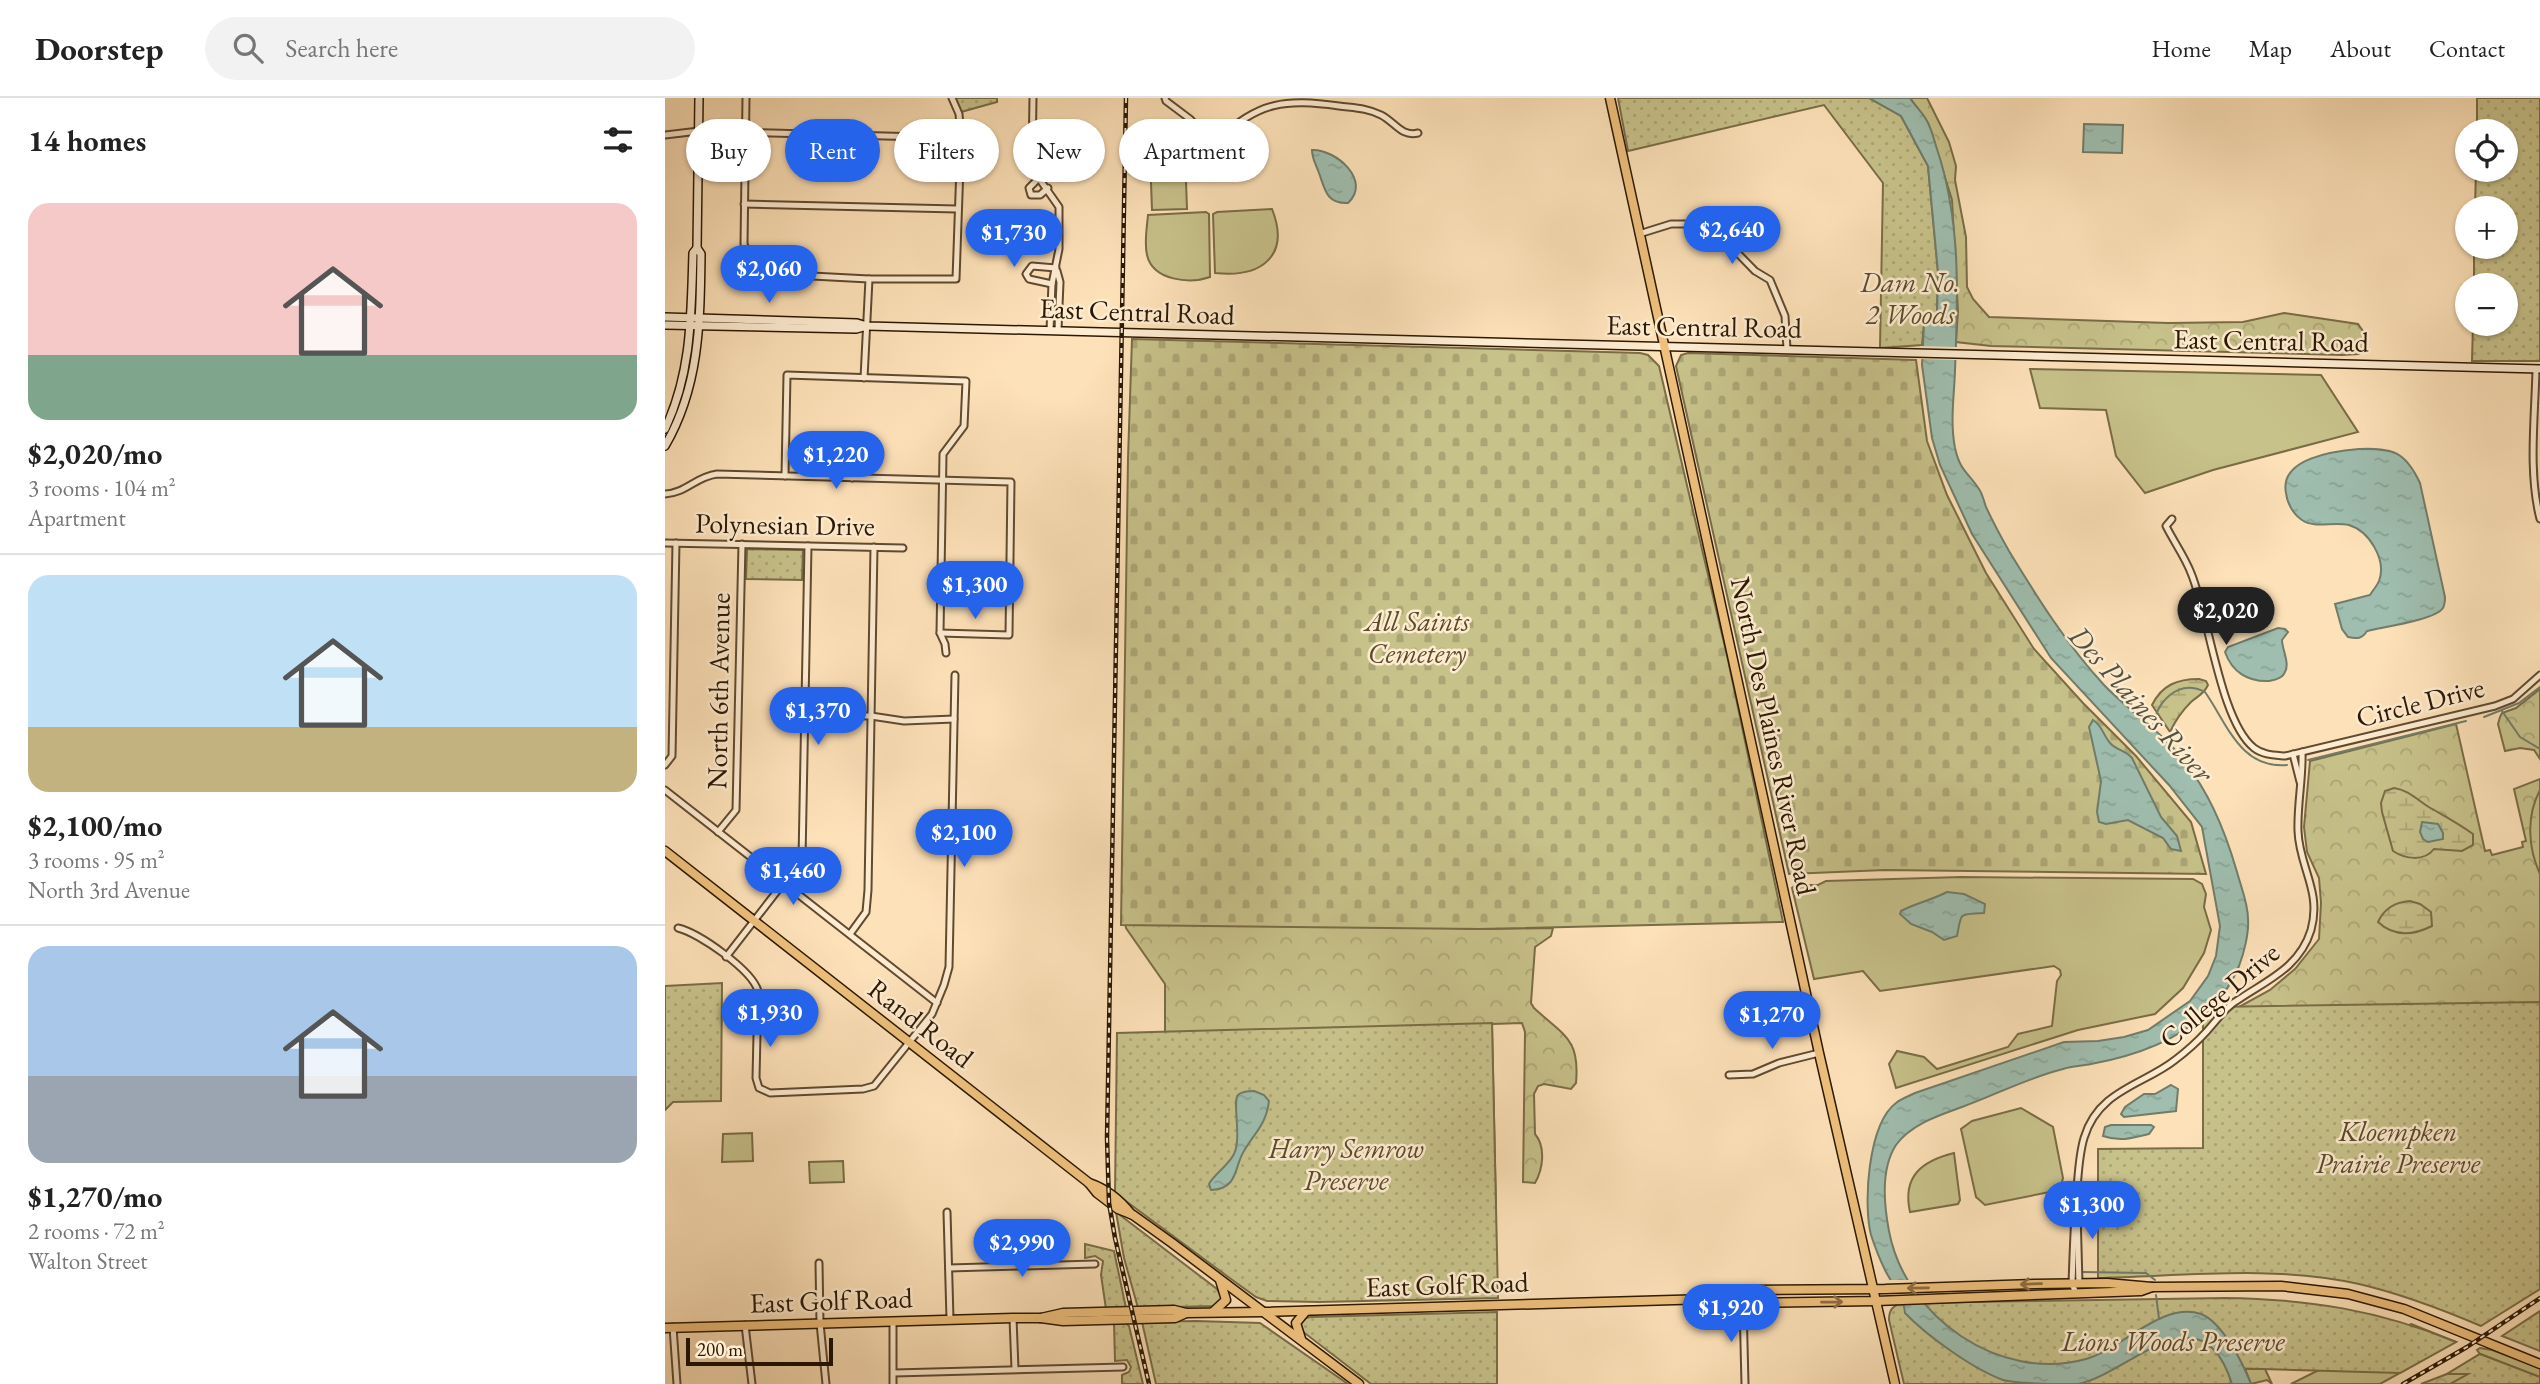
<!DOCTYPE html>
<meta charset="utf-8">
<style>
body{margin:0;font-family:"EB Garamond",serif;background:#f2f2f2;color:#222;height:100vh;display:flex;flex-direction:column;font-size:26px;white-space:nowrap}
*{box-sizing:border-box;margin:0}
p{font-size:23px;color:#767676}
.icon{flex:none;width:38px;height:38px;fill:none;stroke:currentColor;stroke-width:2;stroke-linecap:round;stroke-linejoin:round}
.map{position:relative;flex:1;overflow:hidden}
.sheet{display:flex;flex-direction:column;background:#fff;width:665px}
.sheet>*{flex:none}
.banner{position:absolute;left:21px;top:21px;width:665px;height:63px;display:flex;gap:14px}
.buttons{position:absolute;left:1790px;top:21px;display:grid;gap:14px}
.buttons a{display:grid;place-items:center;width:63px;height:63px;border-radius:50%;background:#fff;box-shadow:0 2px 5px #0004;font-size:35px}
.scale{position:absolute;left:21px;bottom:18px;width:147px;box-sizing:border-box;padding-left:7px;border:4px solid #2c1802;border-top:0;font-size:19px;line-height:24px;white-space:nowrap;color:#2c1802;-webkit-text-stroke:5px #feecd1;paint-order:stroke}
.price{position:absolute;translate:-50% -60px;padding:0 16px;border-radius:24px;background:#2563eb;color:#fff;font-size:23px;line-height:46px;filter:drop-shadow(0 2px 4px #0008)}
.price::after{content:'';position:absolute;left:50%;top:42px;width:21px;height:16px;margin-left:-10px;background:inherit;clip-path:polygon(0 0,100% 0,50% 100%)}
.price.on{background:#222;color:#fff}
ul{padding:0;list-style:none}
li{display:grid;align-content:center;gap:14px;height:371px;padding:0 28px}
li+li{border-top:2px solid #e0e0e0}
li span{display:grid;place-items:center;height:217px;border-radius:21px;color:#555}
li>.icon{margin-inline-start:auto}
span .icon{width:126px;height:126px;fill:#fffc;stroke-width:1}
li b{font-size:30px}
h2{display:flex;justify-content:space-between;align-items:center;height:84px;padding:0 28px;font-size:30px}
.chip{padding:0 24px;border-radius:32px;background:#fff;box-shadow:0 2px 5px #0004;font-size:24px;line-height:63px}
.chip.on{background:#2563eb;color:#fff}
header{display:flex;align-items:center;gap:42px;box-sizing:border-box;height:98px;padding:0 35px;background:#fff;border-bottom:2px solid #e0e0e0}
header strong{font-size:33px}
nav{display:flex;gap:38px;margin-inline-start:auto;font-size:24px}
.search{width:490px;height:63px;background:#f2f2f2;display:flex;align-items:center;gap:18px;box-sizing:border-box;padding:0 24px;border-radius:38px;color:#767676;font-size:26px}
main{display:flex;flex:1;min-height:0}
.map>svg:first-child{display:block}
</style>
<header>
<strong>Doorstep</strong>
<div class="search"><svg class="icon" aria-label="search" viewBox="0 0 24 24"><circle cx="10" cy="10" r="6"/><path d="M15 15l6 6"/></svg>Search here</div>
<nav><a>Home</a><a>Map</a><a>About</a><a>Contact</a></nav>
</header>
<main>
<section class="sheet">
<h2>14 homes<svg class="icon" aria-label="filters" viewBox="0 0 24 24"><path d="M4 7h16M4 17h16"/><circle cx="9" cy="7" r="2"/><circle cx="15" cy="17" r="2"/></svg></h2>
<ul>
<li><span style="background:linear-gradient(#f6c9c9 70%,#7fa58c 0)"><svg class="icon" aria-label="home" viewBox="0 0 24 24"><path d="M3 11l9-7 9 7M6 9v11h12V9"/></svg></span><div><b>$2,020/mo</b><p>3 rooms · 104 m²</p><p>Apartment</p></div></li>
<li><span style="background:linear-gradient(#bfe0f5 70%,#c2b280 0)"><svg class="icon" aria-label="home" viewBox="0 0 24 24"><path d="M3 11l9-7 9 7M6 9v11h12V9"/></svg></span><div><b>$2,100/mo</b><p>3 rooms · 95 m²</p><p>North 3rd Avenue</p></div></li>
<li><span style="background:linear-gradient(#a9c7e8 60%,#9aa5b1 0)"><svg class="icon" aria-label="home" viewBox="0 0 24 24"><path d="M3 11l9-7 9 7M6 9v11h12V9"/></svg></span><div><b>$1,270/mo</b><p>2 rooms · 72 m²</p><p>Walton Street</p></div></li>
</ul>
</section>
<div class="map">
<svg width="1875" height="1286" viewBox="0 0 1875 1286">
<defs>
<pattern id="forest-crowns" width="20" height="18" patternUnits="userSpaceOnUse" patternTransform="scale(1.75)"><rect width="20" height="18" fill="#c7c18a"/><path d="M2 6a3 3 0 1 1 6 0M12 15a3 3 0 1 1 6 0" fill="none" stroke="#aba575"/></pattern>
<pattern id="wetland-marsh" width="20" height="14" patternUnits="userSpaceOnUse" patternTransform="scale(1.75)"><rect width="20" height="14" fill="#c7c18a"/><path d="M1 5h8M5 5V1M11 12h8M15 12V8" fill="none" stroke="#aba575"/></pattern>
<pattern id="cemetery-stones" width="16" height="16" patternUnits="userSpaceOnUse" patternTransform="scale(1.75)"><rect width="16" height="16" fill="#c7c18a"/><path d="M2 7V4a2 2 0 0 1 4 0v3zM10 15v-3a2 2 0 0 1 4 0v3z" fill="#aba575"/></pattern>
<pattern id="park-dots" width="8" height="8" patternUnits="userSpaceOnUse" patternTransform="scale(1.75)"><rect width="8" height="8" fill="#c7c18a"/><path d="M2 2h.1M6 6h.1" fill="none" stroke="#aba575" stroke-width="1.8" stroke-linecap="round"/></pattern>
<pattern id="water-ripples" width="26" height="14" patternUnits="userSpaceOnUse" patternTransform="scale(1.75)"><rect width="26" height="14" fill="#9fbeaf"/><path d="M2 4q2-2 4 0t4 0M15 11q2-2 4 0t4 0" fill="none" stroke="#89a395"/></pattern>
</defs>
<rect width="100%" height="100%" fill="#fde1b8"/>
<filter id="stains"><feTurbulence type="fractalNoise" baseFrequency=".00286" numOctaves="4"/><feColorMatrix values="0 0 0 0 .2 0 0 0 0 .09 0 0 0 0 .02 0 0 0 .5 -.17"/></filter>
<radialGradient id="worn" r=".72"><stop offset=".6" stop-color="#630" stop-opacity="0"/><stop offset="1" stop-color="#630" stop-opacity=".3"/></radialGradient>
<g fill="#c7c18a" stroke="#7a6c46" stroke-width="2">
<polygon points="520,55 522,111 487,112 485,56"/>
<path d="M607,111C626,159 595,180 550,175L548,116L552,114Z"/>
<path d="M541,114L544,116L545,179C525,186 488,183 482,157C479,145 482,129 483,117Z"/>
<polygon points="1365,271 1656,277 1693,334 1548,372 1480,395 1451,358 1441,312 1375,310"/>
<polygon points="1296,779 1528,781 1537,786 1541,796 1539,809 1546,832 1539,855 1518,890 1490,916 1413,932 1231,990 1224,966 1232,953 1259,959 1272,971 1343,949 1353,936 1387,928 1392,883 1396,877 1395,872 1389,868 1215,893 1198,873 1149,881 1127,790 1131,787 1153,787 1161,783"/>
<polygon points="1356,1010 1388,1029 1398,1080 1395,1092 1320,1107 1311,1099 1296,1031 1307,1023"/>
<polygon points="87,1035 88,1063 57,1064 58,1036"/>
<path d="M1289,1055L1295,1102L1293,1106L1245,1114C1237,1078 1257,1063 1289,1055Z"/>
<polygon points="178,1063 179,1084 145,1085 144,1064"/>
<polygon points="1746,1226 1791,1244 1715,1286 1626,1286"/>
<polygon points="1815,1250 1827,1252 1875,1270 1875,1279 1815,1256 1812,1252"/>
<polygon points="1580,1271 1600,1271 1607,1286 1602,1282 1586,1286"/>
</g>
<g fill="url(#forest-crowns)" stroke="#7a6c46" stroke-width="2">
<polygon points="1245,0 1262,0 1284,44 1291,68 1290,82 1301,139 1302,189 1308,201 1324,219 1503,225 1578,224 1619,215 1693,226 1700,236 1700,251 1694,256 1677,257 1326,248 1291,244 1293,213 1287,102 1263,25"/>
<polygon points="1875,591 1875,661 1869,652 1855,650 1840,653 1833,626 1835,619 1837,615 1851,610"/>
<polygon points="1791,626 1820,753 1825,752 1827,757 1858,749 1857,744 1861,743 1849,691 1875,681 1875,951 1568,909 1574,909 1605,892 1630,871 1654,841 1656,805 1654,780 1642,754 1639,729 1645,663"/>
<path d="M459,820L815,831L888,830L886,838L870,849L866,905L869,910C899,938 915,940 911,985L906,991L879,986L873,988L869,996L870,1036C881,1049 878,1071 870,1085L858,1084L860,934L857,925L827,926L831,1110L829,1113L832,1180L500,958V886L461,830Z"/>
<polygon points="1815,1256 1875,1283 1875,1286 1756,1286 1782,1276"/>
</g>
<g fill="url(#wetland-marsh)" stroke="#7a6c46" stroke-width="2">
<path d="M1534,581L1541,583L1543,587C1539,596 1533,598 1526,604C1517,613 1510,623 1505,634L1487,607C1497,587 1512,581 1534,581Z"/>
<path d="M1729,690C1745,692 1755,705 1769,712C1783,720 1794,726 1808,736V747L1797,753L1769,751C1759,764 1740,761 1728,753L1717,714L1716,705L1720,693Z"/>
<path d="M1875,692V776C1863,750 1861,718 1875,692Z"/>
<path d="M1745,803L1755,806L1766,814L1767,828C1749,837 1729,839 1713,824C1719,811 1730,804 1745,803Z"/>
</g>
<g fill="url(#cemetery-stones)" stroke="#7a6c46" stroke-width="2">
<polygon points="467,241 975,255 983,257 994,268 1063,562 1118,824 814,831 456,827 463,360"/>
<polygon points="1023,255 1251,262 1262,343 1282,397 1321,475 1369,551 1418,605 1471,658 1526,724 1541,776 1220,772 1124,776 1011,268 1016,257"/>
</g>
<g fill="url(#park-dots)" stroke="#7a6c46" stroke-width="2">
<polygon points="290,0 332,0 332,4 296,14"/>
<polygon points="953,0 1204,0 1236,18 1263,68 1273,174 1272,217 1259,226 1257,247 1215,250 1218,85 1159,7 963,53"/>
<polygon points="1812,0 1875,0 1875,263 1807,263 1808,226 1841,226 1841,187 1809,187 1809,149 1841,149 1841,110 1810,110 1811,72 1841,72 1841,33 1812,33"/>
<polygon points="82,451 138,452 137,482 81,481"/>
<polygon points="57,885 56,1003 8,1004 0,1012 0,888"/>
<path d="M1875,904V1191L1816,1228C1776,1211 1737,1196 1694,1186C1609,1167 1519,1178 1433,1180V1051L1538,1050V918L1547,909Z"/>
<polygon points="827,925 833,1200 654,1204 602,1203 591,1199 566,1181 450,1095 452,935"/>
<polygon points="451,1114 552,1191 558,1202 548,1208 473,1210 459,1160"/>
<polygon points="420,1146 449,1153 461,1210 441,1211 436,1177 438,1163 430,1158 420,1160"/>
<path d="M1560,1200C1643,1201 1714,1212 1791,1244L1735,1275L1562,1270L1567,1286H1239L1224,1222C1224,1212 1227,1208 1237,1205Z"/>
<polygon points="1875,1213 1875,1253 1837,1238"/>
<polygon points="832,1214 832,1286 706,1286 637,1233 635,1225 640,1220 646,1219"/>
<polygon points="531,1223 595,1225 683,1286 491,1286 477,1224"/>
<polygon points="449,1225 461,1225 464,1228 478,1286 457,1286 457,1277 464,1274 466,1269 462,1262 450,1263"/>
<polygon points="1815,1256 1875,1279 1875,1286 1785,1286 1803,1276 1782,1276"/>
</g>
<g fill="url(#water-ripples)" stroke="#717c6a" stroke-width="2">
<path d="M1204,0H1245C1250,8 1258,15 1262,23C1267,32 1269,42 1272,51C1296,123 1293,197 1290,273C1289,299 1285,324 1290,350C1295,373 1303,374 1314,391C1318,397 1319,404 1321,409C1328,424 1336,439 1344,453C1372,499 1402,547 1439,587C1462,611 1490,629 1511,653C1542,689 1559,729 1572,774C1576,789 1583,805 1583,821C1584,835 1579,855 1574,868C1548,930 1487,955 1426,966C1417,968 1407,968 1398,971C1365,979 1330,997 1297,1009C1275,1017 1246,1026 1231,1047C1216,1070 1219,1107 1224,1133C1240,1219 1335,1285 1421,1261C1457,1251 1497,1203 1536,1216C1557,1224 1578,1265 1586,1286H1567C1536,1187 1465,1276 1413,1286C1398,1286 1353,1286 1338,1282C1308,1271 1262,1238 1240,1215C1239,1200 1227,1186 1220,1172C1215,1162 1210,1149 1206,1137C1198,1106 1203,1026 1231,1005C1236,1001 1244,998 1250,995L1399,944L1433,943L1459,939L1483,932L1525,903L1543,878L1551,858L1555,828L1537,729L1504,687L1386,560L1307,436L1275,367L1267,340L1257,267L1259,226L1272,217L1273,174L1263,68L1236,18Z"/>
<polygon points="1419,26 1458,27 1457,55 1418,54"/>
<path d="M647,52C671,51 707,83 683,105C661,106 660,91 654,75C651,66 647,61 647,52Z"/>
<path d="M1694,351C1728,350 1740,353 1755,385L1780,499C1780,503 1780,506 1778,510C1770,522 1718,529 1702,533C1697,541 1692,541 1683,539L1677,531L1670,506L1705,497C1708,492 1712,488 1714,483C1722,462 1704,433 1684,427C1668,423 1650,431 1637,422C1628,416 1622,405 1621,395C1614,360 1670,353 1694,351Z"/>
<path d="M1613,530L1620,531L1623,534L1617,542C1617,552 1626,566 1619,576C1616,581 1609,582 1604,583C1583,584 1567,574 1560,554L1563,549Z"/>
<path d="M1428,622C1438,628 1438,638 1446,646C1452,652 1461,653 1467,660L1496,719L1512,738L1516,753L1506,751L1498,740L1463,722L1441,726L1434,724L1432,714L1436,683L1424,629Z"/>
<polygon points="1757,724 1773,726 1778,735 1778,741 1763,744 1758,741 1755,734"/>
<path d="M1282,794L1299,796L1320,806L1319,815C1293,817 1297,813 1292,838L1279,842L1267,834L1246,826L1235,816L1236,813C1251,805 1267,802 1282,794Z"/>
<polygon points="1506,987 1513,991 1511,1013 1459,1019 1456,1016 1460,1009 1479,996 1490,996"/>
<path d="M589,993L599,997L604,1003C601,1027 590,1034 579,1053C569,1068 574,1091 546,1092L544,1086C550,1075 563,1068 569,1056C577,1040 567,1003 573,997C577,993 584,993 589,993Z"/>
<path d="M1446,1027H1486L1489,1029L1484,1036C1468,1040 1455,1044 1438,1038L1440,1029Z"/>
</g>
<g fill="#fde1b8">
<polygon points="1255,248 1292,249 1292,262 1255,261"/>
<polygon points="1224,1182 1247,1182 1265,1206 1238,1207"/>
</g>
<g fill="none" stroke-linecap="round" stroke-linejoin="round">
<g stroke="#717c6a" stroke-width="2">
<polyline points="1837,613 1855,639 1875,651"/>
<polyline points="1819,619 1854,605 1875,589"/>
<path d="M1488,630C1491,604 1513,580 1540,594C1562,625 1575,671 1622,667"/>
<polyline points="1643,662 1801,623"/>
<polyline points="1417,1174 1481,1175 1490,1182"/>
<polyline points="1491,1197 1494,1221"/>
</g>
<g stroke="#604a30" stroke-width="9">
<g id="street">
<polyline points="81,0 79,146 84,158 94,168 109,176 204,181 291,181 296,40 294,16 287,0"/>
<polyline points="368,0 367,63 373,79 394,109 394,151 387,186 385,232"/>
<polyline points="500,0 501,3 525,21 541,39"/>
<circle cx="546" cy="47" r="10"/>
<polyline points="0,37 34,33 296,40"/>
<path d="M554,41C594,3 621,1 674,8C689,10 702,10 716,17C730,24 736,39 753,35"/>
<polyline points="374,80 364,90 366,97 375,97 383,90"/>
<polyline points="79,106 292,111"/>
<polyline points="974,136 1006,126 1020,126 1057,139 1090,173 1105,182 1120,218 1122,251"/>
<polyline points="392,173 395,184 393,232"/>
<polyline points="387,186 364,181 361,176 367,168 391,170"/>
<path d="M1871,271C1870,319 1863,374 1875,421"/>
<polyline points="199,280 204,181"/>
<polyline points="120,378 122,277 301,283 299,328 278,356 275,535 280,546 281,555"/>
<polyline points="187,380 195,349"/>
<path d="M0,396C21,395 30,379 52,376L346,384L344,537L275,535"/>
<path d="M1507,421L1501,428C1509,444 1520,459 1526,475C1544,518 1555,623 1589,650C1598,657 1609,657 1620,658L1830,608L1848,601L1875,577"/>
<polyline points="0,445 238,450"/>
<polyline points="140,617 206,618 239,623 289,621"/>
<polyline points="1628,656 1635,684"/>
<polyline points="0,667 7,658 11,445"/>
<polyline points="0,692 272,905"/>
<polyline points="53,734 71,712 77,446"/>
<path d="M13,830C34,835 87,872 93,893L91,980L94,990L105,995L198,991L209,988L267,916L279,887L284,869L290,577"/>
<polyline points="185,836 201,814 203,792 209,449"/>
<polyline points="61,859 137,761 143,448"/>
<polyline points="1064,977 1088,976 1114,965 1154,955"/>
<polyline points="1412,1112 1414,1186"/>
<polyline points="282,1114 285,1221"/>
<polyline points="154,1165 155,1225 161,1286"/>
<polyline points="284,1170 430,1166"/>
<path d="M1411,1195L1407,1186C1408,1157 1409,1129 1411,1101C1415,1065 1412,1029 1443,1003C1463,986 1490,978 1510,962C1522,953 1532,944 1542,933C1553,921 1561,908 1576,900C1605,881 1635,868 1646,832C1657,793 1634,769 1633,733C1632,707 1638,680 1637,654"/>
<polyline points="1078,1205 1080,1286"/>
<polyline points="348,1220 350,1271"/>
<polyline points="228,1223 228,1286"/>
<polyline points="80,1227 87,1286"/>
<polyline points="8,1229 12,1286"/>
<polyline points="229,1275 458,1269"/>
</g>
</g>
<g stroke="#2c1802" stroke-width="10">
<g id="secondary">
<polyline points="0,219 192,225 202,228 1875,271"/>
<polyline points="0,227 191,231 202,228"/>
<path d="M0,331C27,274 26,216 28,155L32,150"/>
<path d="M0,348C35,288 35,224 36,156L32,150L34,0"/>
</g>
</g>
<g stroke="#2c1802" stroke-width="11">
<g id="primary">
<polyline points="945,0 1154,955 1230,1286"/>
<polyline points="0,753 424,1085 432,1095 453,1111 468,1117 507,1145 694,1286"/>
<path d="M424,1085C442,1091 455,1102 466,1116"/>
<polyline points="1050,1199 1078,1192 1220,1191 1369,1186 1442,1185 1487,1189 1616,1188 1683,1196 1739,1211 1875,1266"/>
<polyline points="548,1214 561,1202 555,1182"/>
<polyline points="376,1220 398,1215 509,1212 521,1215 598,1214 1043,1201 1078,1205 1211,1203 1476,1193 1487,1189"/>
<polyline points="0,1230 348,1220 376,1220 398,1223 510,1220 521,1215"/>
<polyline points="636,1241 631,1225 641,1213"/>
</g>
</g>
<use href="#street" stroke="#feecd1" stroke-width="5"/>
<use href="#secondary" stroke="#feecd1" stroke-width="7"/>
<use href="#primary" stroke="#eec07c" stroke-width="8"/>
<g stroke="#2c1802" stroke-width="4.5">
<g id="rail">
<polyline points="461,0 442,1040 444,1105 450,1140 484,1286"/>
<polyline points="1738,1286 1802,1249 1875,1200"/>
</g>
</g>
<use href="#rail" stroke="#feecd1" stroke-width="2" stroke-dasharray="5" stroke-linecap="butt"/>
</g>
<defs><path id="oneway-shaft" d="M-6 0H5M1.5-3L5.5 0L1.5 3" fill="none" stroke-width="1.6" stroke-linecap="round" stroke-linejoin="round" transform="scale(1.75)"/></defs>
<g stroke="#8d6c3f">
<use href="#oneway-shaft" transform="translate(1366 1186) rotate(178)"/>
<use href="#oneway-shaft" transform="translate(1253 1190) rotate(179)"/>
<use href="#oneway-shaft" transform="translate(1167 1204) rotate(-1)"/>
</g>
<g text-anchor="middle" stroke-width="5" stroke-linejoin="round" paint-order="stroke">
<g font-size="28" font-style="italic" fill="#5a4b2b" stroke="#feecd1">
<text x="1245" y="194">Dam No.<tspan x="1245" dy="32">2 Woods</tspan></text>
<text x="752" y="533">All Saints<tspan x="752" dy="32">Cemetery</tspan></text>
<text x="1733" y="1043">Kloempken<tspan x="1733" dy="32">Prairie Preserve</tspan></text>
<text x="681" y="1060">Harry Semrow<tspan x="681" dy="32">Preserve</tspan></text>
<text x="1508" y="1253">Lions Woods Preserve</text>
</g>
<g font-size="28" fill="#2c1802" stroke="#feecd1">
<text transform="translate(472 213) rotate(2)" y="10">East Central Road</text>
<text transform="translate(1039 228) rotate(1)" y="10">East Central Road</text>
<text transform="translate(1606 242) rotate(1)" y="10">East Central Road</text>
<text transform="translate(120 426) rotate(1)" y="10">Polynesian Drive</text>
<text transform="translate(53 593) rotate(-89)" y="10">North 6th Avenue</text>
<text transform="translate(1755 604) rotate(-14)" y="10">Circle Drive</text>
<text transform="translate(1109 638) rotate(78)" y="10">North Des Plaines River Road</text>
<text transform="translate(1554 897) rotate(-40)" y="10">College Drive</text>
<text transform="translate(256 925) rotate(38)" y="10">Rand Road</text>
<text transform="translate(782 1186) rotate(-2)" y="10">East Golf Road</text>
<text transform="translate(166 1202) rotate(-2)" y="10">East Golf Road</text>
</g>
<g font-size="30" font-style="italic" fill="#54523f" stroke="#feecd1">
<text transform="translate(1476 606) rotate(48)" y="10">Des Plaines River</text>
</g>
</g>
<rect width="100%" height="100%" filter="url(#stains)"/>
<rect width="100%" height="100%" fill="url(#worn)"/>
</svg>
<div class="buttons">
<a><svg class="icon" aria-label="locate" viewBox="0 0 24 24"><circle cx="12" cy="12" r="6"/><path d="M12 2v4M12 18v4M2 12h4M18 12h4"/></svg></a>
<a>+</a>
<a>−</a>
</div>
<div class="scale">200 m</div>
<b class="price" style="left:1067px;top:168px">$2,640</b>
<b class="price" style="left:349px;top:171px">$1,730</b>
<b class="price" style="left:104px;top:207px">$2,060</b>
<b class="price" style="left:171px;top:393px">$1,220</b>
<b class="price" style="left:310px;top:523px">$1,300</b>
<b class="price on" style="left:1561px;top:549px">$2,020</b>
<b class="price" style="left:153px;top:649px">$1,370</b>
<b class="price" style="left:299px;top:771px">$2,100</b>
<b class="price" style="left:128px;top:809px">$1,460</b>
<b class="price" style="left:105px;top:951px">$1,930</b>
<b class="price" style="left:1107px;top:953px">$1,270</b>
<b class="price" style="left:1427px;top:1143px">$1,300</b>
<b class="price" style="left:357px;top:1181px">$2,990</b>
<b class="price" style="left:1066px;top:1246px">$1,920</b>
<div class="banner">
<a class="chip">Buy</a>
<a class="chip on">Rent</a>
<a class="chip">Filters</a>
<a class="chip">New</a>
<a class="chip">Apartment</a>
</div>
</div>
</main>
